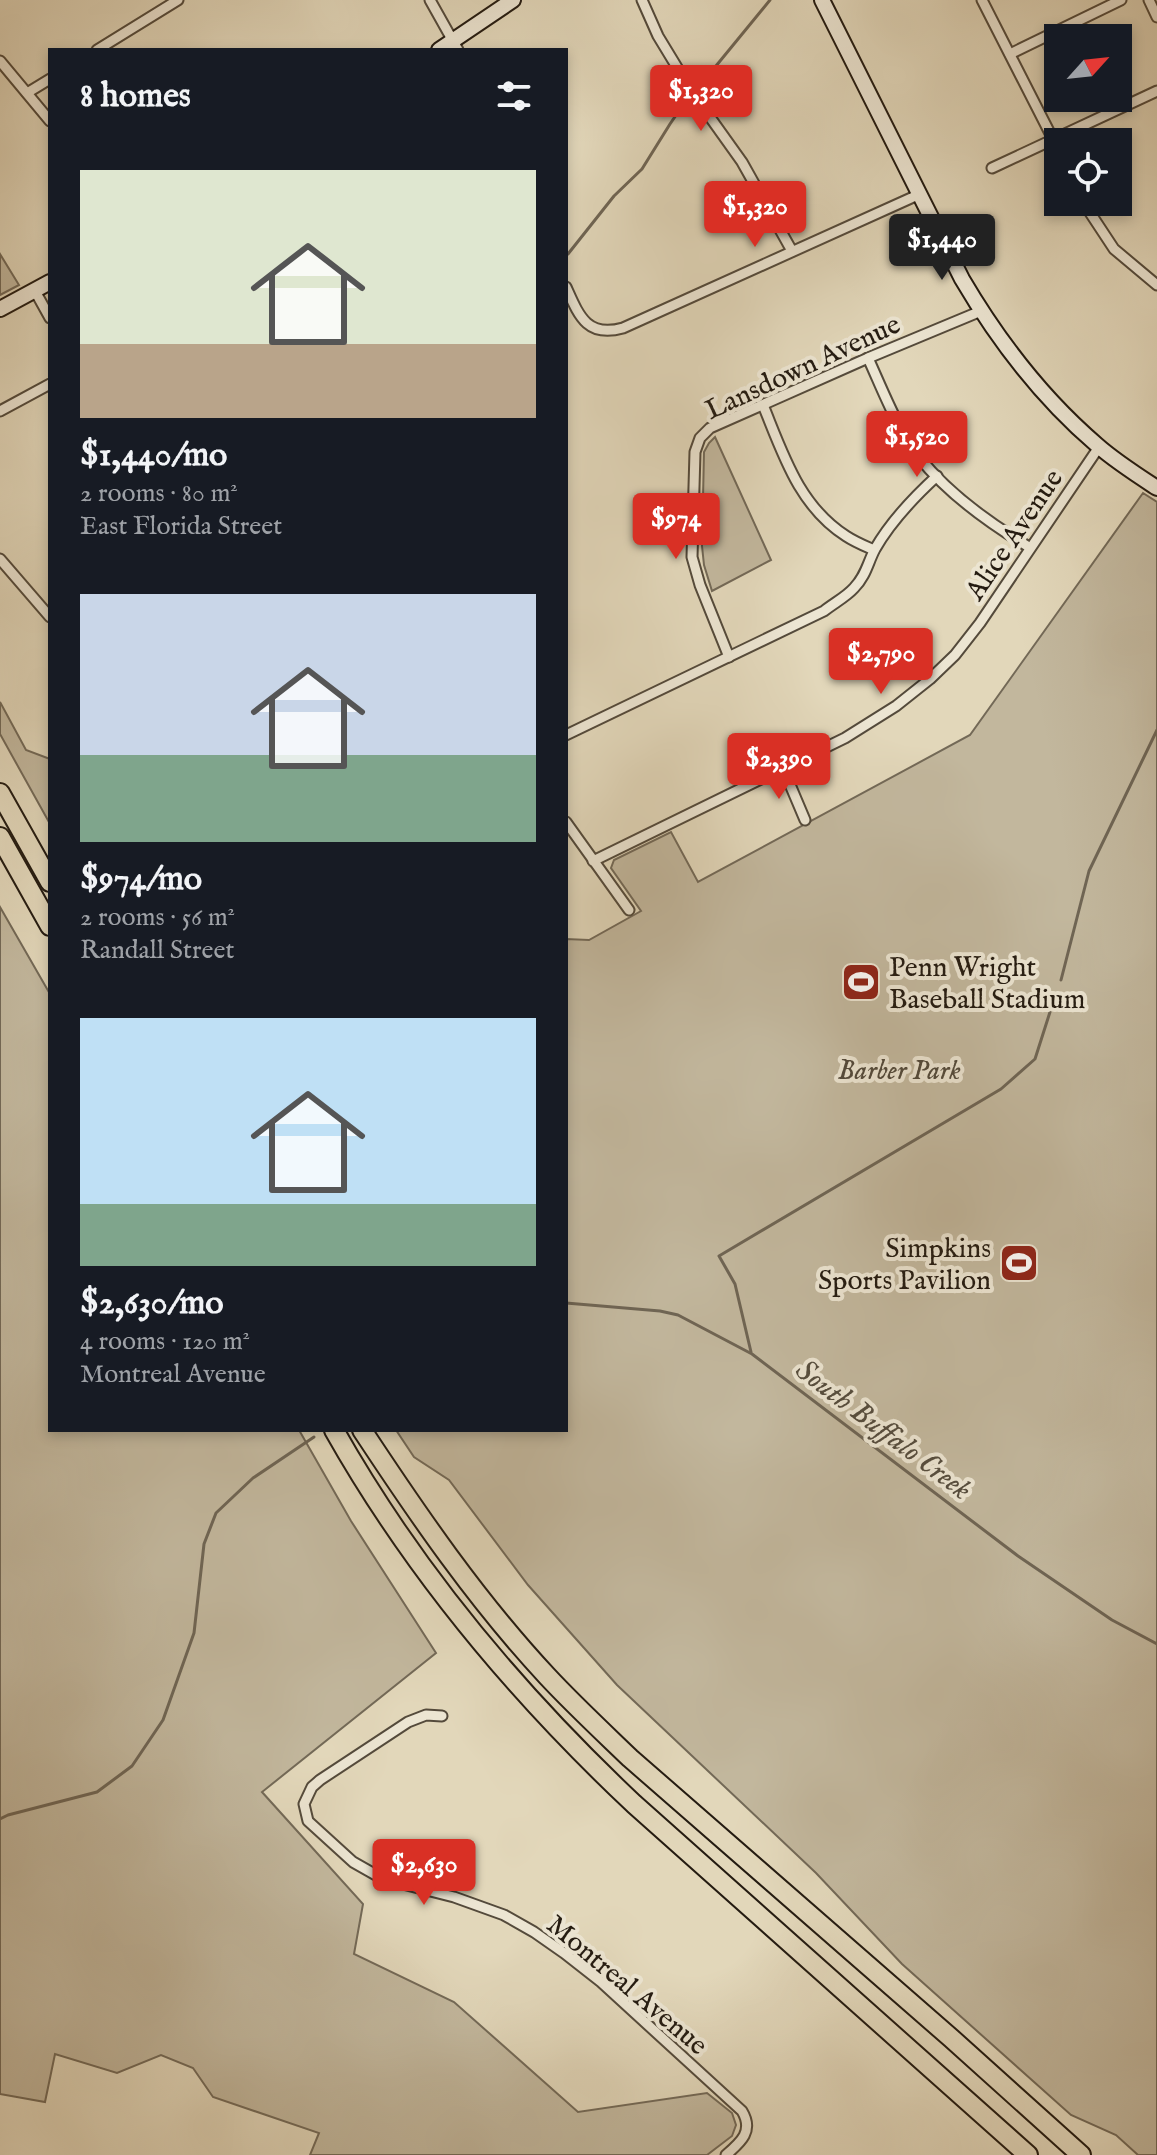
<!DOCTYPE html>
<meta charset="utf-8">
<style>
body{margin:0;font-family:"IM FELL English",serif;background:#20242c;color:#f1f3f6;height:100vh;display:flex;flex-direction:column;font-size:30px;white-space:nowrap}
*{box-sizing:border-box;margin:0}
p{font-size:26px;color:#9ea1a6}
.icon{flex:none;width:44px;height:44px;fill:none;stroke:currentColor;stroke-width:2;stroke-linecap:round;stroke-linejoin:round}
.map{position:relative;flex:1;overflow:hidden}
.details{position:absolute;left:48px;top:48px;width:520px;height:1384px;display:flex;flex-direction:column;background:#171b24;border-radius:0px;box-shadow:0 4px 12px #0003}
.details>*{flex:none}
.needle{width:52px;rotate:63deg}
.fabs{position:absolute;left:1044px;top:24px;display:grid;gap:16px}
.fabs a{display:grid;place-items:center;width:88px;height:88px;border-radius:0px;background:#171b24;box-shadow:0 4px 12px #0003;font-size:40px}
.price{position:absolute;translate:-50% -68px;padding:0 18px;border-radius:8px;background:#d93025;color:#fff;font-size:26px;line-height:52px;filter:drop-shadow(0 2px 4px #0008)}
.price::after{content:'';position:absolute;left:50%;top:48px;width:24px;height:18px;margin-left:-12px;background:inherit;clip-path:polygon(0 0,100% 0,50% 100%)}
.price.active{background:#222;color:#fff}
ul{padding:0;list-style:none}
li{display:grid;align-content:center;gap:16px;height:424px;padding:0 32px}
li span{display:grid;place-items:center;height:248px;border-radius:0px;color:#555}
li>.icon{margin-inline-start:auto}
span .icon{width:144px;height:144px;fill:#fffc;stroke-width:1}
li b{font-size:34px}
h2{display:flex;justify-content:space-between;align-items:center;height:96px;padding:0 32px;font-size:34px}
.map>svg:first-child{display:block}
</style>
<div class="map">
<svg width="1157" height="2155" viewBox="0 0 1157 2155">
<rect width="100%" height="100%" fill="#e2d7ba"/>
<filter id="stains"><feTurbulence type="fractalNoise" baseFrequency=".0025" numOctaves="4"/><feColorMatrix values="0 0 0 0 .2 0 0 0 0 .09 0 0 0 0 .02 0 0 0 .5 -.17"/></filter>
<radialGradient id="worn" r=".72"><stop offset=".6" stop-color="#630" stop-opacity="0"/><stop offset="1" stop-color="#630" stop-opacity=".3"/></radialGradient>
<g fill="#c2b79d" stroke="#736957" stroke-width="2">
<polygon points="0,254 19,285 0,295"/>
<polygon points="715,437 771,560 712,591 704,565 702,546 704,452 709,443"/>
<polygon points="1143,493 1157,502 1157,2155 1138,2155 1116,2135 1071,2115 902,1964 816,1873 617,1685 528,1585 449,1480 414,1457 396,1430 566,1430 566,939 589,940 641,911 611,868 614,860 671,832 698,882 970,735"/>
<polygon points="0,702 26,750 50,759 50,824 0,734"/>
<polygon points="0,907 50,994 50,1430 299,1430 351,1521 436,1653 262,1792 363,1904 354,1954 454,2002 578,2112 707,2093 732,2113 736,2125 732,2136 707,2155 310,2155 319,2133 213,2097 193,2068 161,2055 117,2073 55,2054 45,2102 0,2094"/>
</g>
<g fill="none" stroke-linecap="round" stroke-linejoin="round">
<g stroke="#6f6554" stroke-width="3">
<polyline points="702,83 770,0"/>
<polyline points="568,254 614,196 642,169 670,124 685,102"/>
<polyline points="1061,980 1089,871 1157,730"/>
<polyline points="566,1303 660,1311 678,1315 752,1354 1018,1556 1112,1620 1157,1644"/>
<polyline points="751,1352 735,1284 719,1256 1001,1089 1035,1059 1050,1012"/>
<polyline points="0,1819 8,1815 97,1792 132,1766 163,1720 194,1633 204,1544 216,1513 253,1478 314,1437"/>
</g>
<g stroke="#544a3b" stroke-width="13">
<g id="street">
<polyline points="430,0 458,50"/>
<polyline points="642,0 658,36 692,92 742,162 792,251"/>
<polyline points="982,0 1058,149"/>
<polyline points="1149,0 1157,17"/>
<polyline points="97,50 178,0"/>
<polyline points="1010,54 1121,0"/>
<polyline points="0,61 50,121"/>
<polyline points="27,93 50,79"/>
<polyline points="992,168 1157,91"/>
<polyline points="1083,202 1114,249 1157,285"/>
<path d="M566,287C579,316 587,338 623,328L920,194"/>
<polyline points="35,291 50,318"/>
<path d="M868,358C883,391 897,428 919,457C948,494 989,523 1029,547"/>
<path d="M763,405C783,454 799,506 846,536C855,542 865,546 874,550"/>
<polyline points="0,411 50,384"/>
<polyline points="0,559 50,617"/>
<polyline points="729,657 700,585 692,557 695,452 700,438 710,428 868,358 981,311"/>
<path d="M566,735L824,611C834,603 846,597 854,588C866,576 868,562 875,549C891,521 913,498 937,476"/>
<polyline points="783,768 805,820"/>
<polyline points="566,822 629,910"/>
<polyline points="593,861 845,738 896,706 930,679 955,655 980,623 1099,447"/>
<path d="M442,1716L426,1715L408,1722L320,1780L312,1787L304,1804L308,1821L353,1862L383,1879L454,1897L504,1915L534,1932L564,1953L601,1982L742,2111C754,2131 741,2142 726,2155"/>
</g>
</g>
<g stroke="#241b11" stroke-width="18">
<g id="secondary">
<path d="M822,0L962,279C999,342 1042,398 1097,445C1115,461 1137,475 1157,488"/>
<polyline points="439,50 513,0"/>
<polyline points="0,309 50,282"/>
</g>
</g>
<g stroke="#241b11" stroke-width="22">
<g id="highway">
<polyline points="0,793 50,882"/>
<polyline points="0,837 50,926"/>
<path d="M334,1430C413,1570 517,1694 634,1804L1028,2155"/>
<path d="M362,1430C418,1515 477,1601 547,1676C573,1704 602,1731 630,1758L951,2038L1081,2155"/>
</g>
</g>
<use href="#street" stroke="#ece5d2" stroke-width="9"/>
<use href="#secondary" stroke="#ece5d2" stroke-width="14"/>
<use href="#highway" stroke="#e2d7ba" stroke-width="18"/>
</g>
<defs>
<g id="stadium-square" transform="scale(2)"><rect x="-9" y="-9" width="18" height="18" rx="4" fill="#8f2418" stroke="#ece5d2"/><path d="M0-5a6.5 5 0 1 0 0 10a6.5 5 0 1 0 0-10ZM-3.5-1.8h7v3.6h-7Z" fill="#fff"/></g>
</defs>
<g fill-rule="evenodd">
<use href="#stadium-square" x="861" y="982"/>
<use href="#stadium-square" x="1019" y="1263"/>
</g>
<g text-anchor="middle" stroke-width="8" stroke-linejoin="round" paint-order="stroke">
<g font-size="28" fill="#241b11" stroke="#ece5d2">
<text transform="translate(802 366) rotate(-25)" y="10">Lansdown Avenue</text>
<text transform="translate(1013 534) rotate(-56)" y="10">Alice Avenue</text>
<text transform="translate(628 1984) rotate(40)" y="10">Montreal Avenue</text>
</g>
<g font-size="28" fill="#241b11" stroke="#ece5d2" text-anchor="start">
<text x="889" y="976">Penn Wright<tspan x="889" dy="32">Baseball Stadium</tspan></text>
<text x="991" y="1257" text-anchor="end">Simpkins<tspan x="991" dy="32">Sports Pavilion</tspan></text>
</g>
<g font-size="28" font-style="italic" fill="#534a3b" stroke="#ece5d2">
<text x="899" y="1079">Barber Park</text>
</g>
<g font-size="30" font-style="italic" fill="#564d3e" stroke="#ece5d2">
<text transform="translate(884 1429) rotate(37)" y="10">South Buffalo Creek</text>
</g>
</g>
<rect width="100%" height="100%" filter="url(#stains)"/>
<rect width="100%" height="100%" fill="url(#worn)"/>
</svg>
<div class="fabs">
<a><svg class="needle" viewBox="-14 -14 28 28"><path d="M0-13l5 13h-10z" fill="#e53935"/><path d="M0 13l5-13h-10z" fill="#9ea1a6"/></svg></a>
<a><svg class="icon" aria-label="locate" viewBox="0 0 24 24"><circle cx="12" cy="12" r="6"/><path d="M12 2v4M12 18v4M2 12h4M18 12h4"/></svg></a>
</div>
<b class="price" style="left:701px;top:133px">$1,320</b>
<b class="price" style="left:755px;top:249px">$1,320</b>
<b class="price active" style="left:942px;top:282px">$1,440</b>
<b class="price" style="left:917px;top:479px">$1,520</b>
<b class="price" style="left:676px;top:561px">$974</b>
<b class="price" style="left:881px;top:696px">$2,790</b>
<b class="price" style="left:779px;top:801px">$2,390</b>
<b class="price" style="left:424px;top:1907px">$2,630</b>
<section class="details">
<h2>8 homes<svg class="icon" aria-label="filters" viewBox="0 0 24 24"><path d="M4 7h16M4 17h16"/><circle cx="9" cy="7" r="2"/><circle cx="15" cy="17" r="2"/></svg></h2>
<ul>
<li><span style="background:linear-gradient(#dfe7d0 70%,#b9a48a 0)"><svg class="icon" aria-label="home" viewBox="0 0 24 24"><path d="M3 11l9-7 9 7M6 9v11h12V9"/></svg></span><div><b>$1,440/mo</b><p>2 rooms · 80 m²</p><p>East Florida Street</p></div></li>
<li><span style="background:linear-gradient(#c9d6e8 65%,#7fa58c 0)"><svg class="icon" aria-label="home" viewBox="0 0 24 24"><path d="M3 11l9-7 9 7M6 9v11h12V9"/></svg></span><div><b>$974/mo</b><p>2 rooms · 56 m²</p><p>Randall Street</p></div></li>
<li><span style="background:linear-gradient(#bfe0f5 75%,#7fa58c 0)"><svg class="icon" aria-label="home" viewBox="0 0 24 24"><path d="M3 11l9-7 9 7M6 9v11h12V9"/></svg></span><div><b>$2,630/mo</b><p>4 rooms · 120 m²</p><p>Montreal Avenue</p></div></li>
</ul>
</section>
</div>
